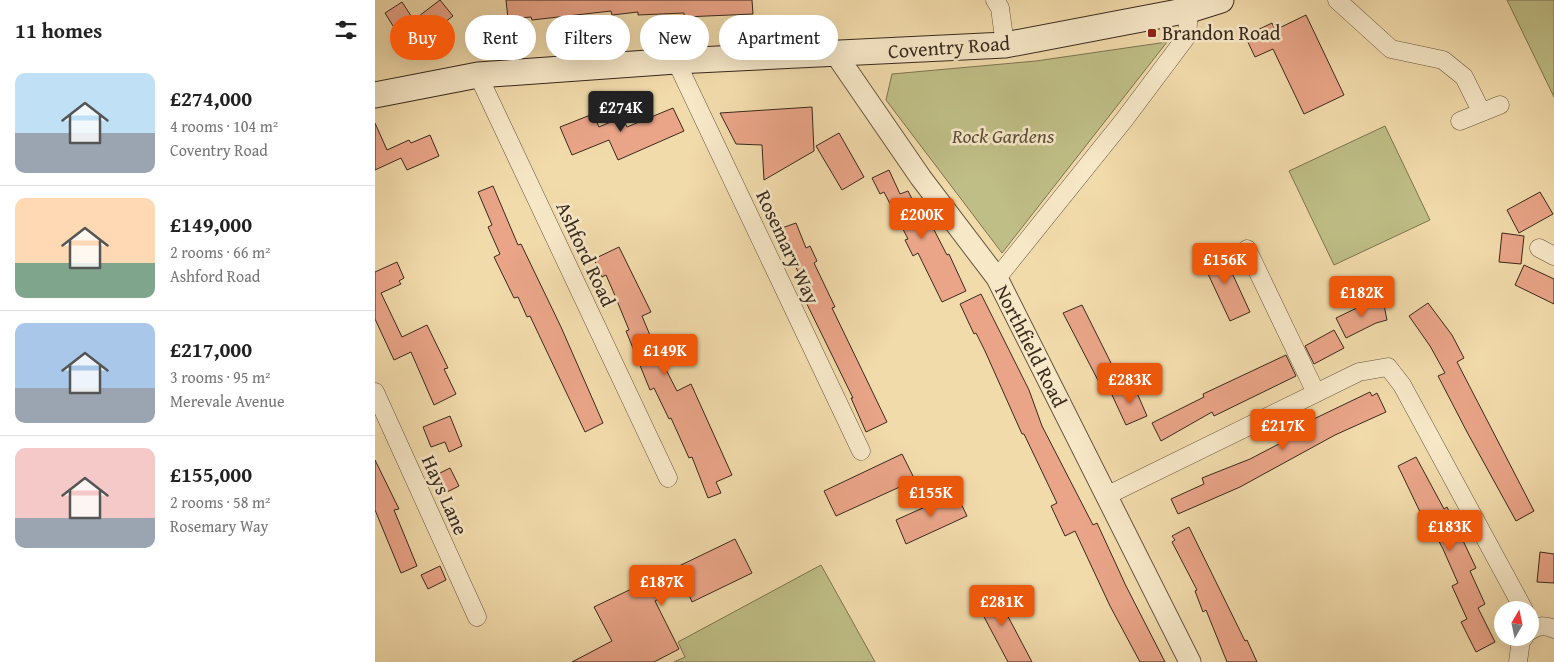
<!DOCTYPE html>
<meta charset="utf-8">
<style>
body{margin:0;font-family:"Gentium Book Plus",serif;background:#f6f6f6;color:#222;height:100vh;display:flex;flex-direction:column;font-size:19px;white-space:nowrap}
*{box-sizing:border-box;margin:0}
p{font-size:16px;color:#767676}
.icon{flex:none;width:28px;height:28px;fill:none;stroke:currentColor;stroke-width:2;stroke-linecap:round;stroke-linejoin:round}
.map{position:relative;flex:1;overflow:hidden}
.details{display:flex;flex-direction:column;background:#fff;width:375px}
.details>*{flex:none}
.hud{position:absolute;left:15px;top:15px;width:475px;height:45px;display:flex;gap:10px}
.needle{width:32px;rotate:9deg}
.fabs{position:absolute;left:1119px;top:601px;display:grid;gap:10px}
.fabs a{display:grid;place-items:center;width:45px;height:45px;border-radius:50%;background:#fff;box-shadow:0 5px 20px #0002;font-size:25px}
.price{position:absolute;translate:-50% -42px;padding:0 11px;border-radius:5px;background:#ea580c;color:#fff;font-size:16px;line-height:32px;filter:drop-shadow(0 1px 2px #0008)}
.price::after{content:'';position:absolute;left:50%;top:30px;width:15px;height:11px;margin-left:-8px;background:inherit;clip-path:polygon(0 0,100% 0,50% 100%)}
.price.on{background:#222;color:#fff}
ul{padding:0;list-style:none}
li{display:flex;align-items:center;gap:15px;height:125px;padding:0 15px}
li+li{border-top:1px solid #e0e0e0}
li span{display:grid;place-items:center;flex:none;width:140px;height:100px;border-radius:10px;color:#555}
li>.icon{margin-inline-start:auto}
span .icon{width:60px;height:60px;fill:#fffc;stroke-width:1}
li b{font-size:21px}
h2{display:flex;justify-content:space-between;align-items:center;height:60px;padding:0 15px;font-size:21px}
.pill{padding:0 18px;border-radius:22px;background:#fff;box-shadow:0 5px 20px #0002;font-size:18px;line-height:45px}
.pill.on{background:#ea580c;color:#fff}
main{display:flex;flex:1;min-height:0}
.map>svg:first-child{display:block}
</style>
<main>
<section class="details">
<h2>11 homes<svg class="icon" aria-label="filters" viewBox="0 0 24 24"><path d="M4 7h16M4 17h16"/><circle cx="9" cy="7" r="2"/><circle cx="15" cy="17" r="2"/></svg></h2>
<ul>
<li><span style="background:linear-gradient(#bfe0f5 60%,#9aa5b1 0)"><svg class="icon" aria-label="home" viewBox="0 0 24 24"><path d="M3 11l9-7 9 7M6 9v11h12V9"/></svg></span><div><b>£274,000</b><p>4 rooms · 104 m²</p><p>Coventry Road</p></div></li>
<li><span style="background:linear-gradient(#ffd9b3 65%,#7fa58c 0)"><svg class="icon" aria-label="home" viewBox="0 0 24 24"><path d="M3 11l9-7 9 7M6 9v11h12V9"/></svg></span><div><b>£149,000</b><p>2 rooms · 66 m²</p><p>Ashford Road</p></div></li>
<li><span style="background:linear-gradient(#a9c7e8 65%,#9aa5b1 0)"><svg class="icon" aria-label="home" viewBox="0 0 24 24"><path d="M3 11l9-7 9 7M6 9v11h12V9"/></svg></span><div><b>£217,000</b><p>3 rooms · 95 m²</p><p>Merevale Avenue</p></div></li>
<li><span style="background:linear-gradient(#f6c9c9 70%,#9aa5b1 0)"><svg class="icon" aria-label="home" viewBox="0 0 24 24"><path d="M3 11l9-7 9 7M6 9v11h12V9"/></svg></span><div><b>£155,000</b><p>2 rooms · 58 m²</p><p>Rosemary Way</p></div></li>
</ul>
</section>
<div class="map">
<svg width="1179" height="662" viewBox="0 0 1179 662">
<rect width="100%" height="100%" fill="#f2dbab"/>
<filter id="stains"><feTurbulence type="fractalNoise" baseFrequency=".004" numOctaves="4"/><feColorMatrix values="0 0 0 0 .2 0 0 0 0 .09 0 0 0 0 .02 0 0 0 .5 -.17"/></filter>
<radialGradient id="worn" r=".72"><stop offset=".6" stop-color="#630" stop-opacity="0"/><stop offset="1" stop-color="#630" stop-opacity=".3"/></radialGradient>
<g fill="#bfbe86" stroke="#7c7452">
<polygon points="1132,0 1179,0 1179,97"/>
<polygon points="792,42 627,253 511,100 517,74 661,61"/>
<polygon points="1010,126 1055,220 959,265 914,171"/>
<polygon points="446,565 500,662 299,662 310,657 303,642"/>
</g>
<g fill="#eaa588" stroke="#38291e">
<polygon points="65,0 78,16 57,32 44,16"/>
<polygon points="131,0 377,0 378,14 309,17 309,13 263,15 263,12 237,15 236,11 157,20 156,17 133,19"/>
<polygon points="27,2 40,22 23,34 10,13"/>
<polygon points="931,15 969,95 929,114 898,49 880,57 870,36 897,23 900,30"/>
<polygon points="437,107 439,151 389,180 387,145 361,144 345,113"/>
<polygon points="298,108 309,131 243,160 234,140 197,155 185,127 218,114 224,127 247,117 252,127"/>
<polygon points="0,123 12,150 34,140 36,143 55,135 64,156 32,170 26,158 0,170"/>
<polygon points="464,133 489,177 467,190 441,146"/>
<polygon points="514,170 525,194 533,191 552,229 557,226 572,255 574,254 591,291 567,302 543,253 538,256 530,240 533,239 509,192 505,194 497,178"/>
<polygon points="118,186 143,245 146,244 186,327 228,423 210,432 155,316 152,317 143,297 139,298 119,257 125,254 113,227 117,225 103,192"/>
<polygon points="1165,192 1178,214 1144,233 1132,210"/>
<polygon points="421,223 431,248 435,246 442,261 439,263 460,307 457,308 512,422 491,432 476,398 478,398 427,294 432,292 404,229"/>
<polygon points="1127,233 1149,236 1146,264 1124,262"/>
<polygon points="244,247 276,312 267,316 282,352 302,391 316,384 357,475 341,482 346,493 333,498 317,457 314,458 296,418 294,419 279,388 275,390 251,331 254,330 238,291 231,275 227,277 219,259"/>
<polygon points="846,249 875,312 855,321 826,259"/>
<polygon points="22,262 29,278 24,281 26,284 6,293 27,337 52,325 73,368 69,369 81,394 59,405 36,352 19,360 0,319 0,272"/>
<polygon points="1149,265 1179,279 1179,304 1140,285"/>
<polygon points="606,294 654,390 667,426 718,525 722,523 751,586 790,662 765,662 735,606 700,531 690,536 676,506 682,503 649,434 647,434 610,351 601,333 599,334 585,304"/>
<polygon points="1008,300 1012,320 1001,323 971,338 961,318 990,304"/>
<polygon points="1053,303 1077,335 1089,358 1082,362 1159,511 1141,521 1092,432 1063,376 1070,373 1055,346 1034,316"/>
<polygon points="707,305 745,381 728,390 688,313"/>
<polygon points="959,330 969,348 939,364 930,346"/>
<polygon points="911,355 921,376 839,416 837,412 786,441 777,423 829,397 828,394"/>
<polygon points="759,386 772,416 751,425 737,395"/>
<polygon points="995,392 997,396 1002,393 1011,412 960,435 865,487 803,514 796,499 829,484 827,478 875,459 923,434 920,428"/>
<polygon points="75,416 87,446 74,452 70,442 56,447 48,427"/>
<polygon points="527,454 540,480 461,516 449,491"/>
<polygon points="1041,457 1069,509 1072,507 1101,568 1095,571 1110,604 1103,608 1120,642 1101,652 1086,622 1092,619 1077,586 1083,583 1068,549 1050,515 1047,516 1023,466"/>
<polygon points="0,460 24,509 19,510 42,566 26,573 0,510"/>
<polygon points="75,468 84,486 68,494 59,476"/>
<polygon points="581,493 592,516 531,544 521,520"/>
<polygon points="814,527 870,641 872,640 882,662 852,662 831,610 828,612 820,591 822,590 797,542 800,540 797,536"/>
<polygon points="360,539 377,573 317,602 310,586 280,601 304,649 279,662 197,662 237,641 219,607"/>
<polygon points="1165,552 1179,554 1179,583 1162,582"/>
<polygon points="65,566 71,580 53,589 46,575"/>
<polygon points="618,588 657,662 633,662 599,598"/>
</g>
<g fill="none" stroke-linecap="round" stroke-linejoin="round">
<g stroke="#665641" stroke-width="19">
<g id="minor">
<polyline points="620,0 625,8 630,45"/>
<polyline points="962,0 1016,49 1068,60 1089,77 1106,111"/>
<polyline points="301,61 486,451"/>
<polyline points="103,75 293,478"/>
<polyline points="1085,121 1125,105"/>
<polyline points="1164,248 1179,256"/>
<polyline points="872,249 941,393"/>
<polyline points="622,278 749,120 812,36 814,10"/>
<polyline points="0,392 102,617"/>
<polyline points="731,496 984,372 1013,367 1027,385 1149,610"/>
<path d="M1155,631C1162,625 1171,625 1179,629"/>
<polyline points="1143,662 1146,640 1149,638"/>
</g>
</g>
<g stroke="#665641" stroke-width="23">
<polyline id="tertiary" points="460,53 546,178 622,278 815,662"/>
</g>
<g stroke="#38291e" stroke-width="27">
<polyline id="secondary" points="0,95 103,75 301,61 630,45 814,10 846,0"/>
</g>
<use href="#minor" stroke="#f7e8c8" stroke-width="18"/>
<use href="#tertiary" stroke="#f7e8c8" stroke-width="21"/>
<use href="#secondary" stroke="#f7e8c8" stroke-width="25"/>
</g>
<rect fill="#8f2418" stroke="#f7e8c8" stroke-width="2" x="772" y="28" width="10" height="10" rx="2.5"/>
<g text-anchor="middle" stroke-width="5" stroke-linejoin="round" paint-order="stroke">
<g font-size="20" fill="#38291e" stroke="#f7e8c8" text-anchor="start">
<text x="787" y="40">Brandon Road</text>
</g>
<g font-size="20" fill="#38291e" stroke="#f7e8c8">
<text transform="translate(574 47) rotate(-4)" y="7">Coventry Road</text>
<text transform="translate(413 247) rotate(65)" y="7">Rosemary Way</text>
<text transform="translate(211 254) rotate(65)" y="7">Ashford Road</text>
<text transform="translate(656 346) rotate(63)" y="7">Northfield Road</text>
<text transform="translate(70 495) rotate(66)" y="7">Hays Lane</text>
</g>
<g font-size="20" font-style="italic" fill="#5a4e38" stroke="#f7e8c8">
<text x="628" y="143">Rock Gardens</text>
</g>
</g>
<rect width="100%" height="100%" filter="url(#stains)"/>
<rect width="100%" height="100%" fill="url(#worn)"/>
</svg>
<div class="fabs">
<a><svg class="needle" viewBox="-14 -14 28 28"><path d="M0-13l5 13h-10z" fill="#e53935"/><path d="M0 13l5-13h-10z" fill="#767676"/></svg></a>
</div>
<b class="price on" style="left:246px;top:133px">£274K</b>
<b class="price" style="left:547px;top:240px">£200K</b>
<b class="price" style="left:850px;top:285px">£156K</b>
<b class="price" style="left:987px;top:318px">£182K</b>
<b class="price" style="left:290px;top:376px">£149K</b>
<b class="price" style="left:755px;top:405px">£283K</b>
<b class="price" style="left:908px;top:451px">£217K</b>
<b class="price" style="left:556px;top:518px">£155K</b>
<b class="price" style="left:1075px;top:552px">£183K</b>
<b class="price" style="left:287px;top:607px">£187K</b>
<b class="price" style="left:627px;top:627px">£281K</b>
<div class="hud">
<a class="pill on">Buy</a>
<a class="pill">Rent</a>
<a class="pill">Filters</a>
<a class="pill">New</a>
<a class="pill">Apartment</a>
</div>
</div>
</main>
